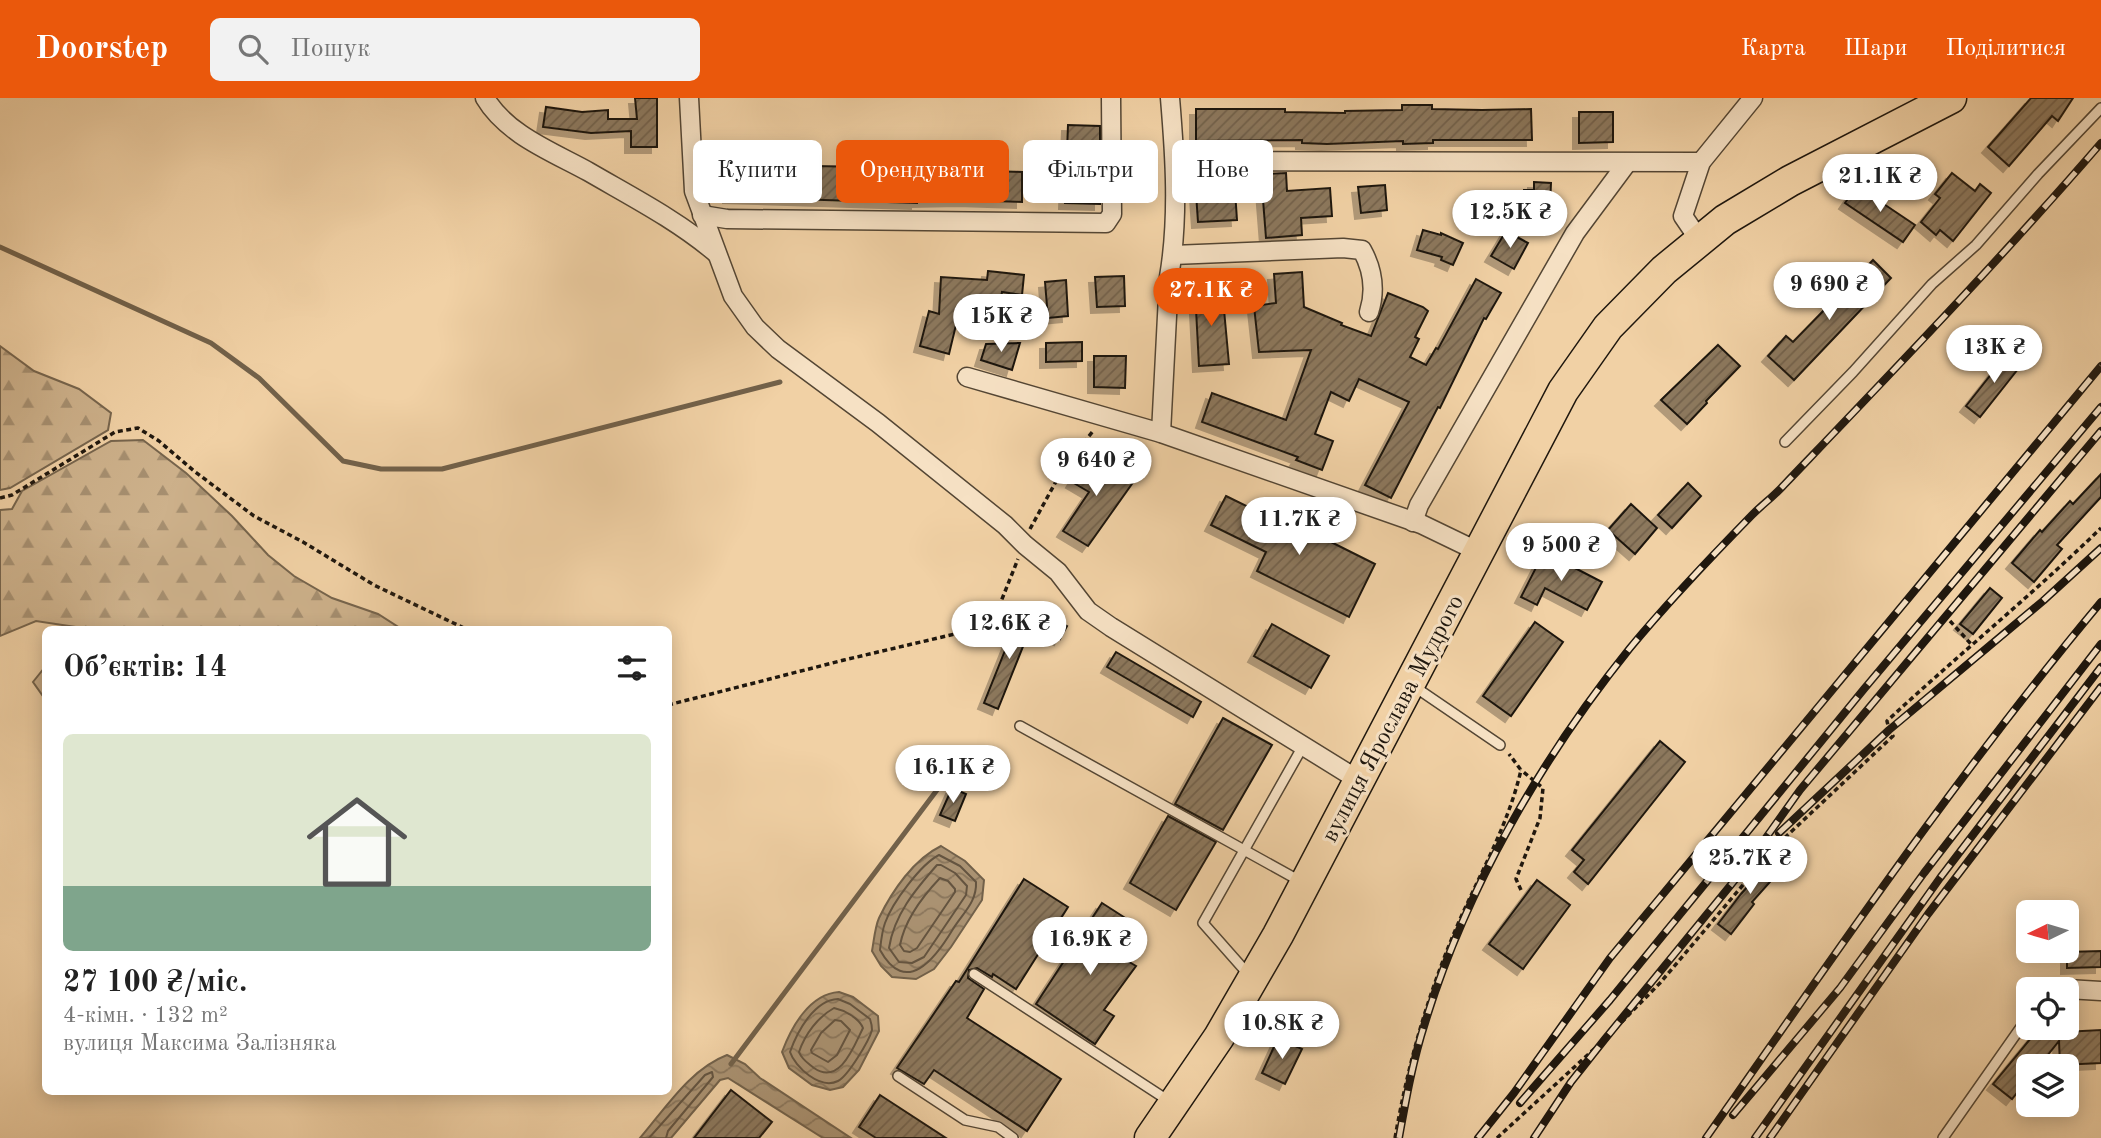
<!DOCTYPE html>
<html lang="uk">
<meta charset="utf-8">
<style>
body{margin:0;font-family:"Old Standard TT",serif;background:#f2f2f2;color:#222;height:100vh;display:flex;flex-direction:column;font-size:26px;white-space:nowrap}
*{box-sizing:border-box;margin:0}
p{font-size:23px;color:#767676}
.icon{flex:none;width:38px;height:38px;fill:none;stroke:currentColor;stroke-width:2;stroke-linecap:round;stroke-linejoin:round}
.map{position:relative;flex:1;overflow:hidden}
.details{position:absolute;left:42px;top:528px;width:630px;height:469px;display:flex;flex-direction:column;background:#fff;border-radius:10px;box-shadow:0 4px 18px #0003}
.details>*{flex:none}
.hud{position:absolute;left:693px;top:42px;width:665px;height:63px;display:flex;gap:14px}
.needle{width:46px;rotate:265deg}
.fabs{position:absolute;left:2016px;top:802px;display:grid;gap:14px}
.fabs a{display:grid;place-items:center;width:63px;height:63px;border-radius:10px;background:#fff;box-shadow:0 4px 18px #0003;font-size:35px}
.price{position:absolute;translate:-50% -60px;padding:0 16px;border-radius:24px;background:#fff;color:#222;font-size:23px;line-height:46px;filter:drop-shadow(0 2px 4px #0008)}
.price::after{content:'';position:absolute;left:50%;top:42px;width:21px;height:16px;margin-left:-10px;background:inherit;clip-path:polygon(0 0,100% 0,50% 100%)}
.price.selected{background:#ea580c;color:#fff}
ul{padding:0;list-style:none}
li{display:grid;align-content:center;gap:14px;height:371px;padding:0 21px}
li+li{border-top:2px solid #e0e0e0}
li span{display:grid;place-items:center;height:217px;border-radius:10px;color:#555}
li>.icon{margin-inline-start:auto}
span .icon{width:126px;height:126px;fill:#fffc;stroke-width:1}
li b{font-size:30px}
h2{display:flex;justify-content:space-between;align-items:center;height:84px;padding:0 21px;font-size:30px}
.chip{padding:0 24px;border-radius:10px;background:#fff;box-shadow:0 4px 18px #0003;font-size:24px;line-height:63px}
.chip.selected{background:#ea580c;color:#fff}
header{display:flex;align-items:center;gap:42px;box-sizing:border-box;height:98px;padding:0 35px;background:#ea580c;color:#fff}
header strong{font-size:33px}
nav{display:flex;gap:38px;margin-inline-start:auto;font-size:24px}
.search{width:490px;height:63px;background:#f2f2f2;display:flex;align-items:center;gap:18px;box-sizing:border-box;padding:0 24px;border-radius:10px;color:#767676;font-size:26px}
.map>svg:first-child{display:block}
</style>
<header>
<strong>Doorstep</strong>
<div class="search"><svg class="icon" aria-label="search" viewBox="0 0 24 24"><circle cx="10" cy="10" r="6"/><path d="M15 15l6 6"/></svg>Пошук</div>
<nav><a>Карта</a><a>Шари</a><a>Поділитися</a></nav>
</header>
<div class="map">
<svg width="2101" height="1040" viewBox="0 0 2101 1040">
<defs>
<pattern id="forest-firs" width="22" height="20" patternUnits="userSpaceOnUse" patternTransform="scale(1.75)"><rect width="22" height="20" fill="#cdb18b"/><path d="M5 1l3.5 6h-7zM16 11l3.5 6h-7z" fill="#a68f70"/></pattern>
<pattern id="water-waves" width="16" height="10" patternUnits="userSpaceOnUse" patternTransform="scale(1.75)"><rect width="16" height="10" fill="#aa9272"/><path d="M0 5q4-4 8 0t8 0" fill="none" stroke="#8a765c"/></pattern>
<pattern id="building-hatch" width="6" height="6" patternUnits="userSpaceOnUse" patternTransform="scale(1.75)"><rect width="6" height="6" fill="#8c785d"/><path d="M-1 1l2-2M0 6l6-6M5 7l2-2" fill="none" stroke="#72614b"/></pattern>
<filter id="shadow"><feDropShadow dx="-6" dy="6" stdDeviation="0" flood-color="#0004"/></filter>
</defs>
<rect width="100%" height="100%" fill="#f1d1a5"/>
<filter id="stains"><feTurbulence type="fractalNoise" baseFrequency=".00286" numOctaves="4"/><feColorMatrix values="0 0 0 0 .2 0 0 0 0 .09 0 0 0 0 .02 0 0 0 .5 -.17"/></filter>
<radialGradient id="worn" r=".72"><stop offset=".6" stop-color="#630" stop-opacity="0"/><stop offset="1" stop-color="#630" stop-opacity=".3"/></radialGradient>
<g fill="url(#forest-firs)" stroke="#76644c" stroke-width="2">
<polygon points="0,248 34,273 79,291 111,315 108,332 10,390 0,392"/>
<polygon points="143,342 186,375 232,418 268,457 294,478 332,500 378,516 403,532 83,532 82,530 36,523 0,538 0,412 12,411 22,393 111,343"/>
<polygon points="45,569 45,601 33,584"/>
</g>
<g fill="url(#water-waves)" stroke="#72614a" stroke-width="2">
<path d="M941,748L965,763L984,782L982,802L951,849L934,871L916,881L892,879L881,868L872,853C874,842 875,829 879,820C892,793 914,761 941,748Z"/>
<path d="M839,894L853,899L878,918L879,933L859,972L843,989L830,992L812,987L789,970L782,954C791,930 809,896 839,894Z"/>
<path d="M727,957L745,966L760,980L851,1040H823L728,980L720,982L671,1040H640C665,1011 690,971 727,957Z"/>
</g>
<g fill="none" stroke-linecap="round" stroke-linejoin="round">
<g stroke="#645440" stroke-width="2">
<path d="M939,757L960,768L976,784C977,804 963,815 953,831C935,861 906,899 880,852C881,843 882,833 885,825C892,805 921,766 939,757Z"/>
<path d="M937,767H941L955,775L967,788L966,797L924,859L912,865L899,864L889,850C894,817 915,792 937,767Z"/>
<path d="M940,780L948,783L955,791V794L917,850L910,854L904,853L900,847C905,821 922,799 940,780Z"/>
<path d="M838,901L850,906L870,921C871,924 872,928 872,932C869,943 848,978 838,983C820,992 795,969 790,954C797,934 814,902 838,901Z"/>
<path d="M834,910C844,912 859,920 863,930C854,948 840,988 814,970C808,965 802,962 799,954C805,936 818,919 834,910Z"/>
<polygon points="835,922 841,923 850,932 837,957 828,964 812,955 811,952 821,935"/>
<polyline points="649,1040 705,977 712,974 713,979 668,1033 666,1040"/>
</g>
<g stroke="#72614a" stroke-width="5">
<polyline points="0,149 211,245 259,280 343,363 381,371 442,371 780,284"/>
<polyline points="731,966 937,692"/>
</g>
</g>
<g fill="url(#building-hatch)" stroke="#1f170e" stroke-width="2" filter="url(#shadow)">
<polygon points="635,0 657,0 657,49 631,49 631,33 591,35 543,29 546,9 582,14 608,12 608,21 637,21"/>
<polygon points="2031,0 2073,0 2058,23 2052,18 2009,68 1988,49"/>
<polygon points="1402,7 1432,7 1432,11 1482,12 1531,11 1532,42 1433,42 1433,45 1403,46 1403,43 1327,46 1302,45 1302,42 1196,43 1196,11 1285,11 1285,14 1345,15 1345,13 1402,12"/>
<polygon points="1579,14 1613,14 1613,44 1579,45"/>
<polygon points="1068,27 1100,28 1100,106 1065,105"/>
<polygon points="730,62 763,63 763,67 918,70 918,75 989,77 989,73 1022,74 1022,104 964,102 917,103 917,105 729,99"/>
<polygon points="1286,75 1287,93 1330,90 1332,118 1301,120 1302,137 1266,140 1261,76"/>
<polygon points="1952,75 1975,93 1980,86 1991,95 1953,143 1940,132 1936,137 1921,124 1940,100 1935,96"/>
<polygon points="1534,84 1551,85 1550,108 1523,108 1524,92 1534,92"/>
<polygon points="1385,87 1387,112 1361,115 1358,89"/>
<polygon points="1857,88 1915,127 1903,144 1845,105"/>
<polygon points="1235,93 1237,122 1198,124 1196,95"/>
<polygon points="1423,132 1441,137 1441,135 1463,145 1453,167 1441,162 1442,159 1417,152"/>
<polygon points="1506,133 1528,145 1514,171 1491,158"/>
<polygon points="1873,162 1891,180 1794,282 1768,258 1786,238 1793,244"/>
<polygon points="988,173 1024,177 1022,197 1002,194 1000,207 962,202 949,256 920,248 929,213 939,216 941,179 987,182"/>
<polygon points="1302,174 1304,209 1342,225 1341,227 1371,238 1388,195 1423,209 1428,213 1415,239 1419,241 1410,259 1426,267 1436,250 1438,251 1476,181 1501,195 1486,221 1484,220 1440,310 1438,309 1391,400 1365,387 1409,304 1359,281 1349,303 1331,294 1315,336 1333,343 1322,372 1296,362 1298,359 1202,324 1212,295 1286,322 1311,252 1259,254 1254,208 1276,205 1274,176"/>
<polygon points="1124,178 1125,208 1097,209 1095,179"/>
<polygon points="1066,182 1068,218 1048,220 1045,184"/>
<polygon points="1222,190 1229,266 1199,268 1195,192"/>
<polygon points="1082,244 1082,263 1046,264 1046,245"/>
<polygon points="1020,245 1012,272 981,262 986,246"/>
<polygon points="1718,247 1740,268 1706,303 1707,305 1687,326 1661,302"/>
<polygon points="2008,255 2022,266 1980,319 1966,308"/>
<polygon points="1094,258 1126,258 1125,290 1094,289"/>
<polygon points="1089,356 1134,383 1088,448 1063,433 1089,394 1072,384"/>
<polygon points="2101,376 2101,399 2057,447 2062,451 2034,484 2012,465 2040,432 2042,434 2070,403 2073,406"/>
<polygon points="1688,385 1701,398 1672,430 1658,417"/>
<polygon points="1226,398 1281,425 1283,420 1375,466 1349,519 1257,473 1266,454 1211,427"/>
<polygon points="1631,406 1657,430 1635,456 1608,432"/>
<polygon points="1544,454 1602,484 1587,512 1545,490 1537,507 1521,499"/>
<polygon points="1990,490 2002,500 1973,536 1960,526"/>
<polygon points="1044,514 1067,528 1060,541 1036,527"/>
<polygon points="1020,515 1034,521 998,611 984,605"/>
<polygon points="1535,524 1563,544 1511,618 1483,598"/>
<polygon points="1272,526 1329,558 1311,590 1254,558"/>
<polygon points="1116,554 1201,604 1193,619 1107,569"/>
<polygon points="1223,620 1272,647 1223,732 1175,706"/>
<polygon points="1660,643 1685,664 1588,786 1574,774 1584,762 1572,752"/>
<polygon points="952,690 966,696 955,723 940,717"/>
<polygon points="1168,718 1216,744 1176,812 1130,785"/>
<polygon points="1775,758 1785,767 1752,804 1754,806 1731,836 1718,826 1741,796"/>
<polygon points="1024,781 1068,809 1016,891 993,876 992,879 977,870 969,872 968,880 984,891 967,920 1061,981 1027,1033 934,972 924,986 897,970 956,883 959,884"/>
<polygon points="1537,782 1570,807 1523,871 1489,846"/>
<polygon points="1102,805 1130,823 1112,854 1136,868 1104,912 1114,918 1095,946 1036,906"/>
<polygon points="2101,853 2101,869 2067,870 2067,854"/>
<polygon points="2040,929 2056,929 2063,934 2101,932 2101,965 2060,967 2059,943 2039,968 2028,968 2028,981 2012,1001 1993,986"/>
<polygon points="1278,940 1302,951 1285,986 1262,975"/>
<polygon points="731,992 772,1024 759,1040 694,1040"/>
<polygon points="880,997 946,1040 876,1040 859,1029"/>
</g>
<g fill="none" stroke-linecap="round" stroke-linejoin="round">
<g stroke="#544634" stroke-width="12">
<g id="service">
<polyline points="1785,344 1853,274 1932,186 1976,147 2038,76 2101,10"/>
<polyline points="1412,587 1500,647"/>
<polyline points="1020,628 1300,783"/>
<polyline points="974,876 1169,1003"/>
<polyline points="1248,876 1203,825 1303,648"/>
<polyline points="2048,891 2048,890"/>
<polyline points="898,978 965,1022 998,1029 1013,1040"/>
<polyline points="1943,1040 2028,919"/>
</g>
</g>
<g stroke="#544634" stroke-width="21">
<g id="minor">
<path d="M485,0C507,37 553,54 589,74C632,99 677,122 716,155"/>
<polyline points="689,0 694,93 733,198 755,229 778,251 878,325 1005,427 1025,447 1058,474 1088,513 1111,529 1360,683"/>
<polyline points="1175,63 1701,64"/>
<polyline points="702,117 727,121 1106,125 1112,116 1111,0"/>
<polyline points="1700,143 1683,118 1701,64 1753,0"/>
<path d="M1173,157L1343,150L1362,152C1373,172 1376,192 1369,214"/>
<polyline points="967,279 1161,335 1421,426 1479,454"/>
<path d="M1161,335L1169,179C1179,120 1175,59 1170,0"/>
<polyline points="1413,424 1419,407 1575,135 1627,65"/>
<polyline points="2067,891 2101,893"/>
</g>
</g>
<g stroke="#1f170e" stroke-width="33">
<polyline id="trunk" points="1150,1040 1219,939 1278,837 1563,293 1608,229 1664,172 1725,122 1790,83 1951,0"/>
</g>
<g stroke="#1f170e" stroke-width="3.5" stroke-dasharray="5 3.5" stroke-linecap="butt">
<polyline points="0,400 12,397 115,334 138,330 159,343 194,373 254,418 303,444 374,487 468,532"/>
<polyline points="1030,431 1065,367 1094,332"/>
<polyline points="1950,523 1971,546"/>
<polyline points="668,607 844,562 955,536 996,516 1018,461"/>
<polyline points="1521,792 1516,781 1540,720 1543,690 1521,672"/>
<path d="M1395,1040C1407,972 1424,909 1450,845C1473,787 1507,733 1521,672L1509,656"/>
<path d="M1497,1040L1605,941L1660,885L1776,748L1893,638L1889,632L1887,623C1957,558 2032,497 2101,430"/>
</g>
<use href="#service" stroke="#f6e1c4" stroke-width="9"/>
<use href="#minor" stroke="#f6e1c4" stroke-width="18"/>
<use href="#trunk" stroke="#f1d1a5" stroke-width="30"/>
<g stroke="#1f170e" stroke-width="8">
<g id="rail">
<polyline points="1779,735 1889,632 2043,503 2101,450"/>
<polyline points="1520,1005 1610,902 1864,591 2101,309"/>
<polyline points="1733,1017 1840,890 1924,775 2101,546"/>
<path d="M1399,1040C1406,1001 1413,962 1425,925C1466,791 1542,659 1630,550C1668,504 1710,460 1752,417C1762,407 1774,398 1784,387C1891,275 1999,163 2101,45"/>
<polyline points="1478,1040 1514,995 1610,860 2101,268"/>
<polyline points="1534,1040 1571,984 1605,941 1743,772 1800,692 2101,333"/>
<path d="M1706,1040C1834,858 1958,675 2101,504"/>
<polyline points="1755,1040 1940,780 2101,569"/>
<polyline points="1770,1040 1928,816 2101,589"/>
</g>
</g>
<use href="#rail" stroke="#f6e1c4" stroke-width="5" stroke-dasharray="16" stroke-linecap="butt"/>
</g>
<g text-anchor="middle" stroke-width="6" stroke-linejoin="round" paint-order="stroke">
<g font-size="24" fill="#1f170e" stroke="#f6e1c4">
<text transform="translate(1392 620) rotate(-62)" y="8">вулиця Ярослава Мудрого</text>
</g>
</g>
<rect width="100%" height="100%" filter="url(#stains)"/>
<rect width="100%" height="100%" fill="url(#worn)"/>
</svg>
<div class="fabs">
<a><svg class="needle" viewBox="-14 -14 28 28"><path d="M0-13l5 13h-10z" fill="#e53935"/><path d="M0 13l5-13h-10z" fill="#767676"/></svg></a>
<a><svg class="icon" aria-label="locate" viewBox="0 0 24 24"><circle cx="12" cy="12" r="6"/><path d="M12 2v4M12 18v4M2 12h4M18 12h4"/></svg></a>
<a><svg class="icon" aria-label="layers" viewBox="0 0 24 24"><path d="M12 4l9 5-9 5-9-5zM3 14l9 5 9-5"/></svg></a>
</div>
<b class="price" style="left:1880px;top:116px">21.1K ₴</b>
<b class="price" style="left:1510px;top:152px">12.5K ₴</b>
<b class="price" style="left:1829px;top:224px">9 690 ₴</b>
<b class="price selected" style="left:1211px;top:230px">27.1K ₴</b>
<b class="price" style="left:1001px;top:256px">15K ₴</b>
<b class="price" style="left:1994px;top:287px">13K ₴</b>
<b class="price" style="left:1096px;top:400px">9 640 ₴</b>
<b class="price" style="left:1299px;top:459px">11.7K ₴</b>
<b class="price" style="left:1561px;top:485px">9 500 ₴</b>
<b class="price" style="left:1009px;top:563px">12.6K ₴</b>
<b class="price" style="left:953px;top:707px">16.1K ₴</b>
<b class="price" style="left:1750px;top:798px">25.7K ₴</b>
<b class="price" style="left:1090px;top:879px">16.9K ₴</b>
<b class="price" style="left:1282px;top:963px">10.8K ₴</b>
<div class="hud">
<a class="chip">Купити</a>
<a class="chip selected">Орендувати</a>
<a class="chip">Фільтри</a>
<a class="chip">Нове</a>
</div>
<section class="details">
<h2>Об’єктів: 14<svg class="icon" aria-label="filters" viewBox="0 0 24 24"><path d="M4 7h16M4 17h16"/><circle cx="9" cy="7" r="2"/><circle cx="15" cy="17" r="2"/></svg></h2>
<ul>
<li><span style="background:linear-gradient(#dfe7d0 70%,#7fa58c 0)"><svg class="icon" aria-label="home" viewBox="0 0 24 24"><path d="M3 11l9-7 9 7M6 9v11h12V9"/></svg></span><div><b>27 100 ₴/міс.</b><p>4-кімн. · 132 m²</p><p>вулиця Максима Залізняка</p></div></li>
</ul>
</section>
</div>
